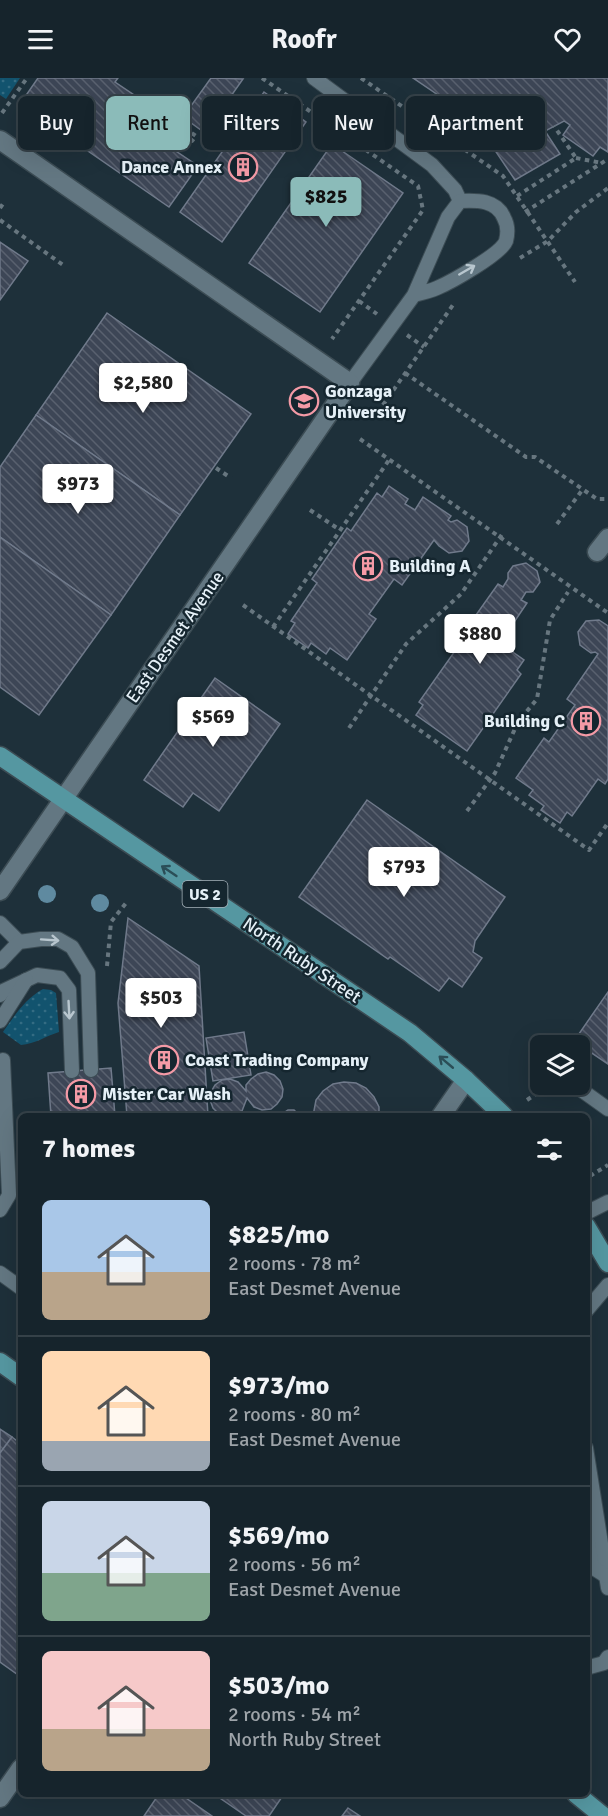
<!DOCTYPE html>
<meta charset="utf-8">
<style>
body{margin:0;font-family:Signika,sans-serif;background:#1f2c34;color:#f1f3f6;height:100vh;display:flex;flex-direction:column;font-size:22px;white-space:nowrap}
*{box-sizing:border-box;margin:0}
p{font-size:20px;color:#9ea4a9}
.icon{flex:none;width:33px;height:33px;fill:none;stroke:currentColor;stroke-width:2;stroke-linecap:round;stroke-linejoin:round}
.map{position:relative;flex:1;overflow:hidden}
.side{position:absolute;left:18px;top:1035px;width:572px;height:684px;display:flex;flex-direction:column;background:#16242c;border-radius:9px;box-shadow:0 6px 24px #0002,0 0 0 2px #354148}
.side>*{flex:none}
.top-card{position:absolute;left:18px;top:18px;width:573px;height:54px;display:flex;gap:12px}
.fabs{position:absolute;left:530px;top:957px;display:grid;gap:12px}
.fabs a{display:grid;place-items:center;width:60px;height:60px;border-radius:9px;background:#16242c;box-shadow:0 6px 24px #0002,0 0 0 2px #354148;font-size:30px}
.price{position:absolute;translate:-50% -51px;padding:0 14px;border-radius:6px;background:#fff;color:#222;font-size:20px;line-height:39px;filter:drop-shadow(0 2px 3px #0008)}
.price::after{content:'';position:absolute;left:50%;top:36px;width:18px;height:14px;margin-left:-9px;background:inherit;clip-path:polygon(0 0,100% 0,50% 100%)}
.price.current{background:#8bbbb9;color:#111}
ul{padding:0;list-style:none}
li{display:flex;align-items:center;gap:18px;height:150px;padding:0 24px}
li+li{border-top:2px solid #354148}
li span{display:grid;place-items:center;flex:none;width:168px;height:120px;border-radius:9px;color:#555}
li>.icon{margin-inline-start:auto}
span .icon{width:72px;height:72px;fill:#fffc;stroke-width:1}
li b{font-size:26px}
h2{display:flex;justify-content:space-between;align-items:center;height:72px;padding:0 24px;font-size:26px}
.pill{padding:0 21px;border-radius:9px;background:#16242c;box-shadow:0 6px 24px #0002,0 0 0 2px #354148;font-size:21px;line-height:54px}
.pill.current{background:#8bbbb9;color:#111}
header{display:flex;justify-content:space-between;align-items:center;height:78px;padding:0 24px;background:#16242c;font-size:27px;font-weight:800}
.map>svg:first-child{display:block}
</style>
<header><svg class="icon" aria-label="menu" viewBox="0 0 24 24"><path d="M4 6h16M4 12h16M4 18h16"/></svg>Roofr<svg class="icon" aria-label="heart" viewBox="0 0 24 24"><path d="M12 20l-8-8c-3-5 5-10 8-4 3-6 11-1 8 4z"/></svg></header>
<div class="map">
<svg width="608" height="1738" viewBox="0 0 608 1738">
<defs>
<pattern id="grass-dots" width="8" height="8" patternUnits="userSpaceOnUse" patternTransform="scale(1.5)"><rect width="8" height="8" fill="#12536e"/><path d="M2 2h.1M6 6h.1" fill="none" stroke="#346c83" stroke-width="1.8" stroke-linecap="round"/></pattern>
<pattern id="building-back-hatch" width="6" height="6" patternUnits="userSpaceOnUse" patternTransform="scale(1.5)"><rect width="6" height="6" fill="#3d4656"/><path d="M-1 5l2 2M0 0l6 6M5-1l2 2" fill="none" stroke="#59616f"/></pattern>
</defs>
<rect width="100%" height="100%" fill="#1e303a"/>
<g fill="url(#grass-dots)">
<polygon points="0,0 20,0 6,21 0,17"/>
<path d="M43,911L51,912L56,915L59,954C46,958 35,966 21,967L3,954C15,937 25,921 43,911Z"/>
</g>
<g fill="url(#building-back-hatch)" stroke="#707a8b" stroke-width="1.5">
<polygon points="38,0 118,0 115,4 149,27 143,37 158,47 152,57 198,88 169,129 20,26"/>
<polygon points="211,0 243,1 205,55 183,39"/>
<polygon points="413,0 608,0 608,74 600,69 593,78 563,57 570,47 564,43 545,53 560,76 515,102 478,47 469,38"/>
<polygon points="264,14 306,44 222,164 180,134"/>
<polygon points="332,66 403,115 320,234 249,185"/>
<polygon points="0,164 28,183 0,222"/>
<polygon points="107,235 251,336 180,437 36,337"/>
<polygon points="36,337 180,437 111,537 0,459 0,389"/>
<polygon points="389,408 408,421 405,426 415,432 423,419 451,438 448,442 451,444 457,442 467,449 469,463 462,473 449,475 439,468 434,462 402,507 394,501 369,536 376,541 347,582 330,570 326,576 311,565 308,570 288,556 295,545 291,543 317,505 312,501 347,450 351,453 377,415 382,419"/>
<polygon points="0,459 111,537 39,637 0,609"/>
<polygon points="526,485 537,493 540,504 533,514 526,514 521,522 527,525 500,565 524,582 517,592 521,596 467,673 416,637 423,627 419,624 474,546 471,544 498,506 503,509 508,501 508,495 513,488"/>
<polygon points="599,542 608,548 608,701 605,706 598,701 572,738 567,734 560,745 541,732 544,728 529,717 533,712 516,700 544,660 549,664 575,627 567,621 598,576 595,574 591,575 580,567 578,554 586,543"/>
<polygon points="215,600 280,646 219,733 193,715 183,729 144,702"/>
<polygon points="367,722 505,819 475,863 473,874 482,880 462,909 449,900 439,913 390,879 388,881 299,819"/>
<polygon points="128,840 199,888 208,1038 127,1038 118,925"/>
<polygon points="608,914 608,986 574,963"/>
<polygon points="244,954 251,997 213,1003 206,960"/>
<polygon points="111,990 115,1038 51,1038 48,995"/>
<polygon points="266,994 274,997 280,1003 283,1011 282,1019 277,1026 271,1031 262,1032 254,1029 247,1020 242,1033 230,1038 219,1036 213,1030 210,1022 211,1014 215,1007 222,1002 230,1001 238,1004 246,1013 246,1007 251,1001 258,996"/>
<polygon points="344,1004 356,1005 366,1010 374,1019 379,1029 379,1038 313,1038 316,1022 323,1013 333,1006"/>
<polygon points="288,1032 294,1032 300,1038 279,1038"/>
<polygon points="0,1351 12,1359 0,1375"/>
<polygon points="12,1359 21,1366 21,1599 0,1584 0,1375"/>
<polygon points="159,1716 180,1716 212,1738 144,1738"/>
<polygon points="214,1716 284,1716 269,1738 246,1738"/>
<polygon points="348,1730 360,1738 342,1738"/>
</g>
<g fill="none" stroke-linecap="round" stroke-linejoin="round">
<g stroke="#3c4c54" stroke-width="16">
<g id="service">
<polyline points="314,0 432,87 455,112 460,123"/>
<path d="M350,305L414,217L448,139L460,123C477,122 497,122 504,140C508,147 508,155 506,163C501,176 451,204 437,210C430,213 422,215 414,217"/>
<polyline points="0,845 19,864"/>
<polyline points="0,884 19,864 41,861 58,861 72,869 88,895 91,992"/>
<polyline points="0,917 3,913 37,897 60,900 69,912 72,993"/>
<polyline points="0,943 26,902"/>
<polyline points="573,1006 608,1031"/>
<polyline points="0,1132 9,1117 3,982"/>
<polyline points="586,1135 608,1124"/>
<polyline points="0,1195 21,1210"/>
<polyline points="586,1233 608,1207"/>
<polyline points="586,1370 608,1510"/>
<polyline points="586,1452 592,1489 606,1498"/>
<polyline points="586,1590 604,1585 608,1579"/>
</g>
</g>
<g stroke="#3c4c54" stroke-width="21">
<polyline id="pedestrian" points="597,474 608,460"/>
</g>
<g stroke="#3c4c54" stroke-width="21">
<g id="minor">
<polyline points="0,62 350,305 0,813"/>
<polyline points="441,1038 466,1002"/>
<polyline points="0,1720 21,1690"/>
</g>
</g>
<g stroke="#3c4c54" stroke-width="21">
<g id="primary">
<polyline points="0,678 410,955 466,1002 504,1038"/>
<polyline points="586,1148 608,1185"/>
<polyline points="0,1284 21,1299"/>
<polyline points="576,1716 603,1738"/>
</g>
</g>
<g stroke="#67767f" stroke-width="4" stroke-dasharray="4.5 4.5" stroke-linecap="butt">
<polyline points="262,0 418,108 423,132 332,261"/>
<polyline points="361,0 503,98 575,204"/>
<polyline points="2,35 27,0"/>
<polyline points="420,40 437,16"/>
<polyline points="152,43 160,33"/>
<polyline points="156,51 192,63 196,58 160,33 163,29"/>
<polyline points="57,67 64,57"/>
<polyline points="576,80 602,85"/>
<polyline points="517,118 576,80 554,48"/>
<polyline points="0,130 5,123"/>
<polyline points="525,134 608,81"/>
<polyline points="0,142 63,187"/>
<polyline points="520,180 548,163 576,134 608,110"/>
<polyline points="359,223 377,236"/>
<polyline points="407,257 424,269"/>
<polyline points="405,295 526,379 535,379 597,421 608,421"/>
<polyline points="383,327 455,224"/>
<polyline points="360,361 608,535"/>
<polyline points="216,390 231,400"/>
<polyline points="310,432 340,452"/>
<polyline points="557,446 583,411"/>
<polyline points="243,527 589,772 608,745"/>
<polyline points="273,549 389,382"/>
<polyline points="349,650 406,566 461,516 503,455"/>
<polyline points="467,733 495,695 518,644 537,621 550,542 568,514"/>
<polyline points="107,888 111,844 126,825"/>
<polyline points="579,971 581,968"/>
<polyline points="527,1022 551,1006"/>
<polyline points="590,1098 608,1087"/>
</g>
<use href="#service" stroke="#637782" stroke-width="14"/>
<use href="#pedestrian" stroke="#637782" stroke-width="18"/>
<use href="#minor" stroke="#637782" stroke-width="18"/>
<use href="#primary" stroke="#5597a1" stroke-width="18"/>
</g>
<g fill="#5f8aa0">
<circle cx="47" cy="816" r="9"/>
<circle cx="100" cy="825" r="9"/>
</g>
<defs><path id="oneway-shaft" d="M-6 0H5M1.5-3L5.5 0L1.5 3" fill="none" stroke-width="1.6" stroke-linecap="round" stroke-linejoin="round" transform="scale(1.5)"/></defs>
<g stroke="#b8c6ce">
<use href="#oneway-shaft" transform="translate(467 192) rotate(-30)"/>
<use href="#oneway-shaft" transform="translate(50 862) rotate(4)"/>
<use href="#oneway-shaft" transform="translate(69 932) rotate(87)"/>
</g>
<g stroke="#2b4e57">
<use href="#oneway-shaft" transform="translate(169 793) rotate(-146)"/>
<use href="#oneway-shaft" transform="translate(446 984) rotate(-140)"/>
</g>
<defs>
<g id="building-ring" transform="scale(1.5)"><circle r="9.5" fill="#15262f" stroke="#f49aa6" stroke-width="1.5"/><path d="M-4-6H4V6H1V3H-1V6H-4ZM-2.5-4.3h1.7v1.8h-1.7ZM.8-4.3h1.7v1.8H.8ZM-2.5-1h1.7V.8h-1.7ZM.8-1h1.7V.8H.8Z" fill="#f49aa6"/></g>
<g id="university-ring" transform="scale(1.5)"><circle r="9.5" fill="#15262f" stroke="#f49aa6" stroke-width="1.5"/><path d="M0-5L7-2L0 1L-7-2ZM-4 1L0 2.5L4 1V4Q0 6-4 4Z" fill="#f49aa6"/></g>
</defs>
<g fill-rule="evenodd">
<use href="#building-ring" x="243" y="89"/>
<use href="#university-ring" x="304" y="323"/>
<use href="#building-ring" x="368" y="488"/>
<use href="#building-ring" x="586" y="643"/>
<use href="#building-ring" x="164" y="982"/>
<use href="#building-ring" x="81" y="1016"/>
</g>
<g text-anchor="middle" stroke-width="5" stroke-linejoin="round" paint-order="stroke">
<rect fill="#15262f" stroke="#a7b3bb" stroke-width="1.5" x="182.5" y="803" width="45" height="26" rx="4.5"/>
<g font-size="16" font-weight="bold" fill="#e5f0f7">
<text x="205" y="822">US 2</text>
</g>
<g font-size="18" font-weight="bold" fill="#e5f0f7" stroke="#15262f" text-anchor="start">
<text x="222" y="95" text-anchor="end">Dance Annex</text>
<text x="325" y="319">Gonzaga<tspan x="325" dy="21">University</tspan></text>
<text x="389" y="494">Building A</text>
<text x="565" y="649" text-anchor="end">Building C</text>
<text x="185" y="988">Coast Trading Company</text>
<text x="102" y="1022">Mister Car Wash</text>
</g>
<g font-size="18" fill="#e5f0f7" stroke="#15262f">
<text transform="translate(175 559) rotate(-55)" y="6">East Desmet Avenue</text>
<text transform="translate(302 882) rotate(34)" y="6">North Ruby Street</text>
</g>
</g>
</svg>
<div class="fabs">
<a><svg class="icon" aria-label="layers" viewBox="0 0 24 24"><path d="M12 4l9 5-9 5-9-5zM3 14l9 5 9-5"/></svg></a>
</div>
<b class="price current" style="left:326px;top:150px">$825</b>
<b class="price" style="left:143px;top:336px">$2,580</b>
<b class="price" style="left:78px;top:437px">$973</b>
<b class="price" style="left:480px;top:587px">$880</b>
<b class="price" style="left:213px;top:670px">$569</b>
<b class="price" style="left:404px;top:820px">$793</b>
<b class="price" style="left:161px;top:951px">$503</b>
<div class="top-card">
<a class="pill">Buy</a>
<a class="pill current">Rent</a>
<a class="pill">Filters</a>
<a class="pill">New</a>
<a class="pill">Apartment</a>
</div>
<section class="side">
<h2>7 homes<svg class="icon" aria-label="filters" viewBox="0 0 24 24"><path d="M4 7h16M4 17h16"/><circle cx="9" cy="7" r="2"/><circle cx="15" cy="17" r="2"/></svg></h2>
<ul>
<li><span style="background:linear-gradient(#a9c7e8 60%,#b9a48a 0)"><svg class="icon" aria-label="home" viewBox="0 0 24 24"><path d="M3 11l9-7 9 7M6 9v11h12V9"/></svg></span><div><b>$825/mo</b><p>2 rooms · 78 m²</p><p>East Desmet Avenue</p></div></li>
<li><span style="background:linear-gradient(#ffd9b3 75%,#9aa5b1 0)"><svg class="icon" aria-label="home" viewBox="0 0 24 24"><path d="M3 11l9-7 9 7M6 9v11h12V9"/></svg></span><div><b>$973/mo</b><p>2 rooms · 80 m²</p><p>East Desmet Avenue</p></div></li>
<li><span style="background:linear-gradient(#c9d6e8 60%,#7fa58c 0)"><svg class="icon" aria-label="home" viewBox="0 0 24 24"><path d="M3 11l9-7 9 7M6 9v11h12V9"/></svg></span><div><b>$569/mo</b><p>2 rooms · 56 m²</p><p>East Desmet Avenue</p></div></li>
<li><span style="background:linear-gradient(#f6c9c9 65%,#b9a48a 0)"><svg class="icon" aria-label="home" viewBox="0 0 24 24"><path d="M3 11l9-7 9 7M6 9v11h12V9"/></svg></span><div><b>$503/mo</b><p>2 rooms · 54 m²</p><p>North Ruby Street</p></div></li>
</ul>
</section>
</div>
